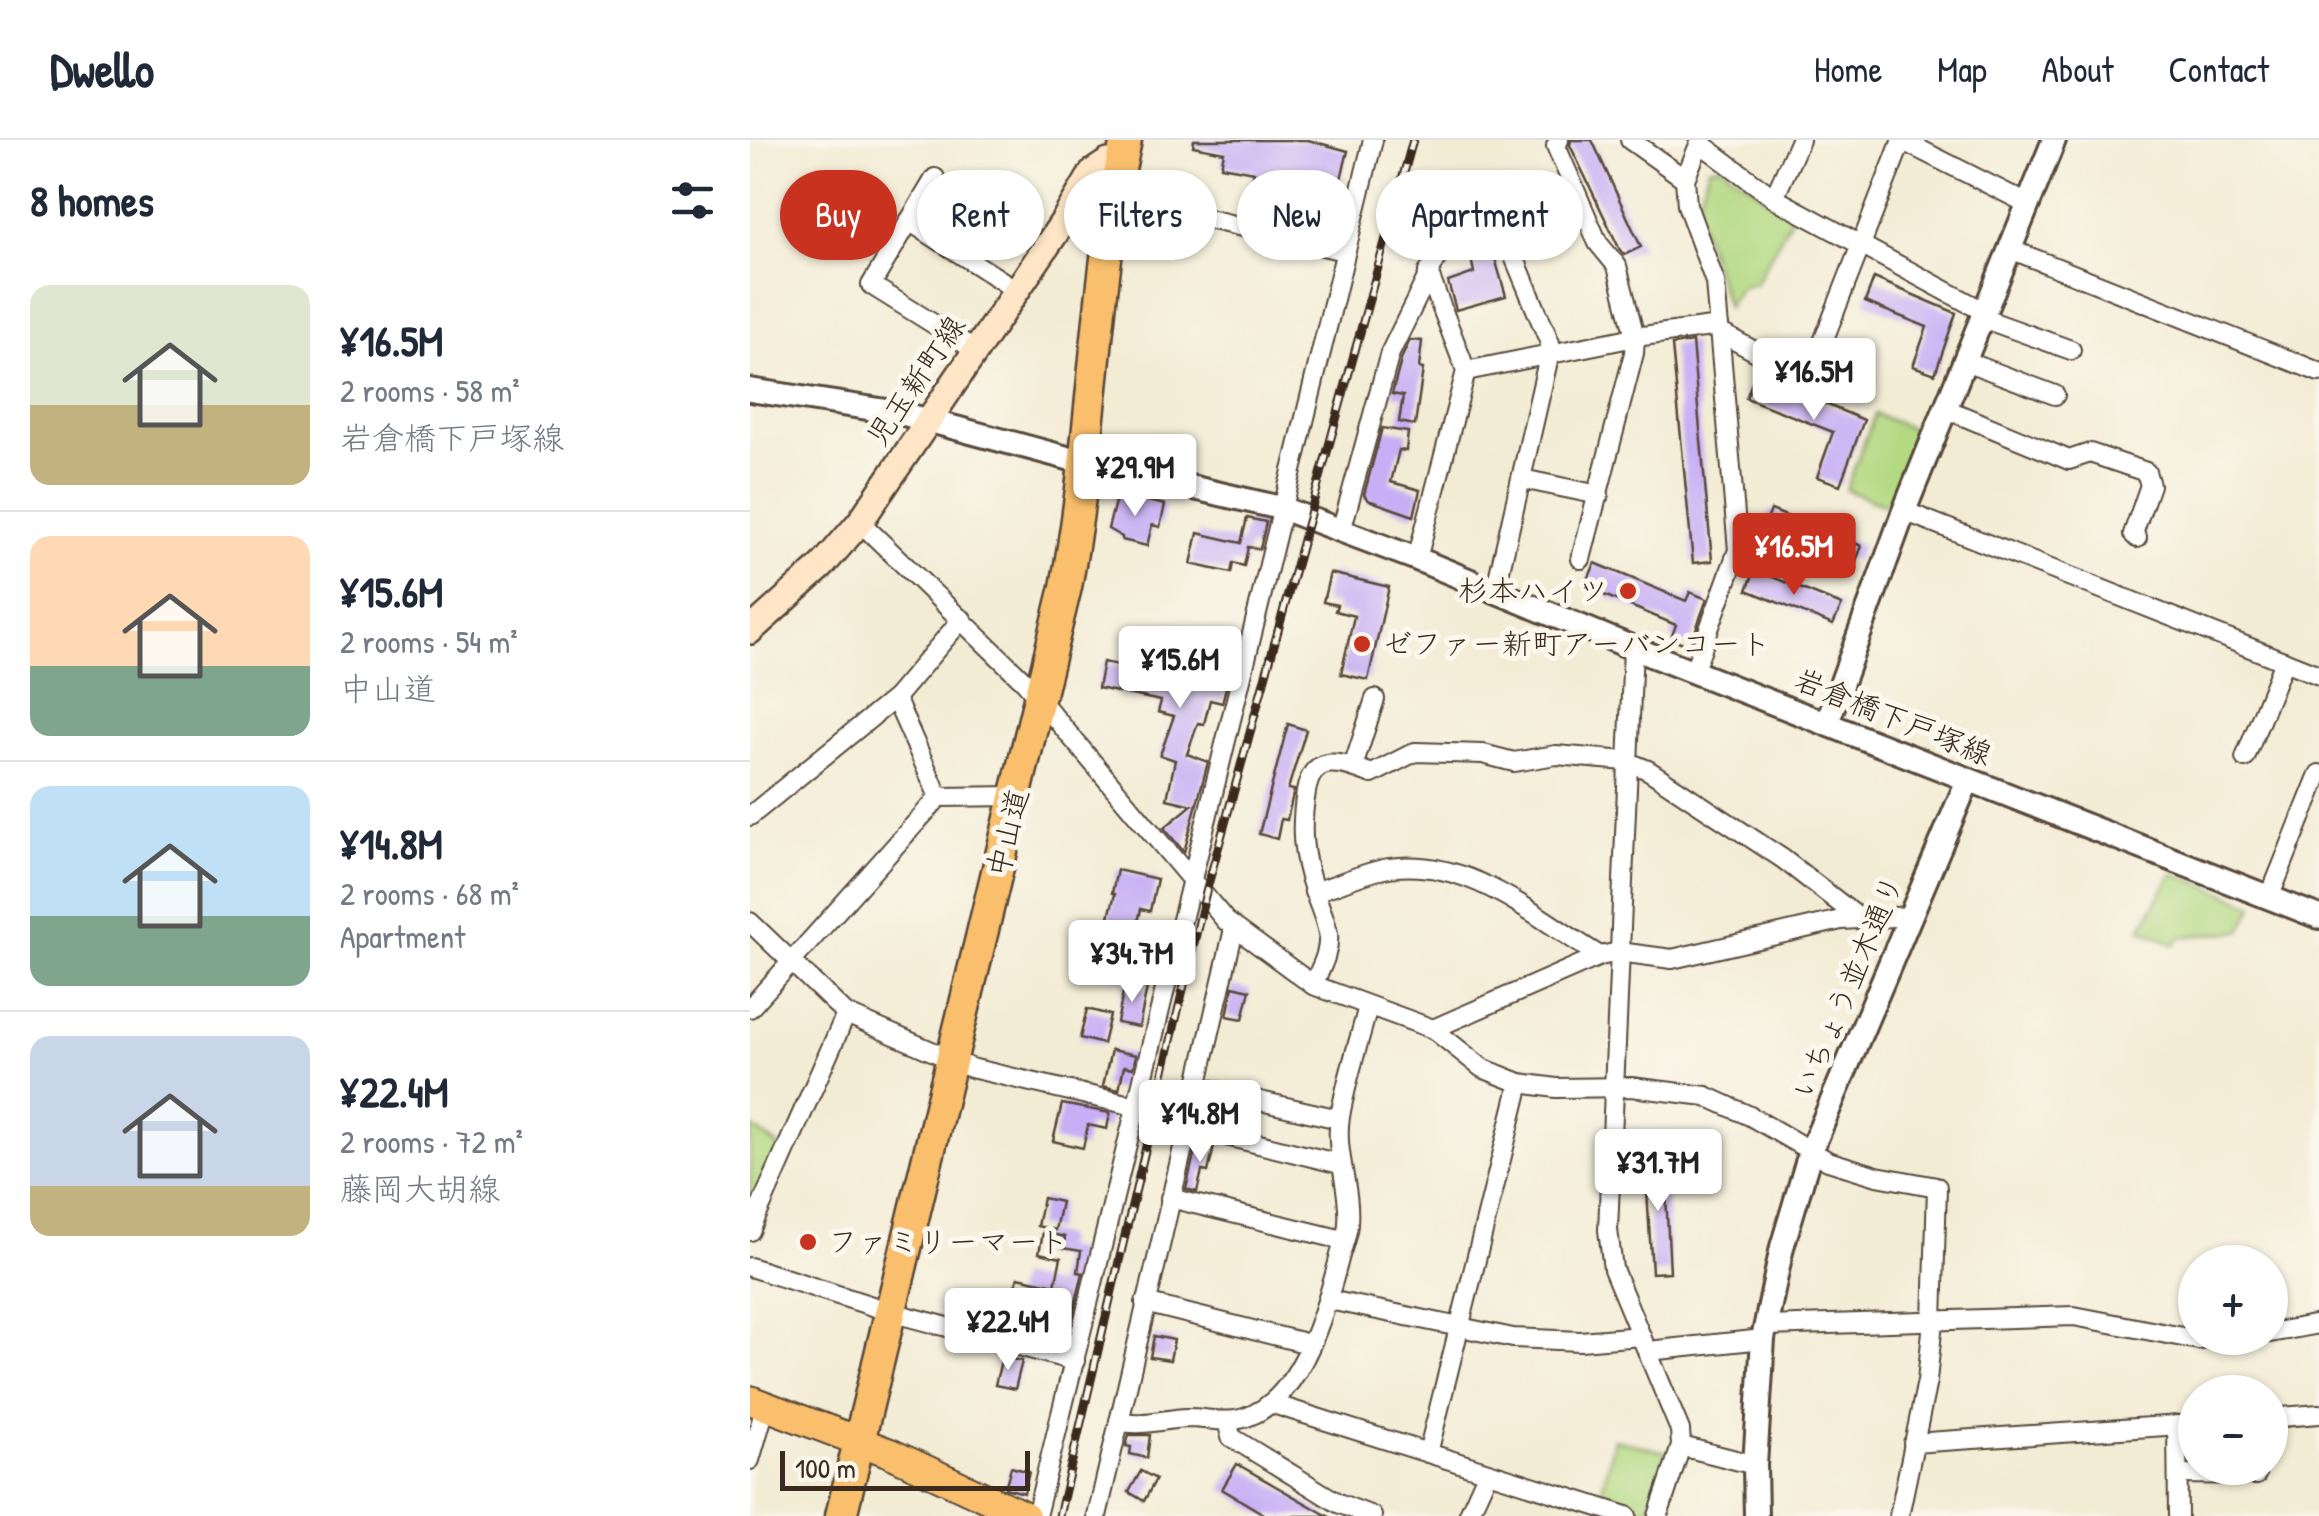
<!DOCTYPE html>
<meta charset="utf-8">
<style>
body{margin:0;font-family:"Patrick Hand","Klee One",sans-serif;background:#f2f2f3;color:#1f2937;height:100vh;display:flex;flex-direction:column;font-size:38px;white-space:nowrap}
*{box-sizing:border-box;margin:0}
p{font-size:32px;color:#747a83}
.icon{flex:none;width:55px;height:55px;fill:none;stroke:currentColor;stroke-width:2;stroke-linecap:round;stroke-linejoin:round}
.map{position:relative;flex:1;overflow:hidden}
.side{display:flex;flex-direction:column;background:#fff;width:750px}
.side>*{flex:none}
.guide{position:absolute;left:30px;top:30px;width:950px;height:90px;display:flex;gap:20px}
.controls{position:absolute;left:1428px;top:1105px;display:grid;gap:20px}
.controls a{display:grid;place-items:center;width:110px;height:110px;border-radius:50%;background:#fff;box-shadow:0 2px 8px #0004;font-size:50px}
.scale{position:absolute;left:30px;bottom:25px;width:250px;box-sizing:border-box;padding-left:10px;border:5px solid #3b2a1e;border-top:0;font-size:28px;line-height:35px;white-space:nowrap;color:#3b2a1e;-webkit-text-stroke:8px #fbf7ec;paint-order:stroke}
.price{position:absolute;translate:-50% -85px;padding:0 22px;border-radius:10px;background:#fff;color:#222;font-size:32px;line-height:65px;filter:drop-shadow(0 2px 5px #0008)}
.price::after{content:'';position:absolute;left:50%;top:60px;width:30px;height:22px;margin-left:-15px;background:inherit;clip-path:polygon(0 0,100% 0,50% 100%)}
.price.on{background:#c8321e;color:#fff}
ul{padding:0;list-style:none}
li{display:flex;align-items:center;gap:30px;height:250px;padding:0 30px}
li+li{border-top:2px solid #e0e1e3}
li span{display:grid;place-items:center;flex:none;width:280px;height:200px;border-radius:20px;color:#555}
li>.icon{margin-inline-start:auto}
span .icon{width:120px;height:120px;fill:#fffc;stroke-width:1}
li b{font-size:42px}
h2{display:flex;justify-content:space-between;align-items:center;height:120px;padding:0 30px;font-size:42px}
.tag{padding:0 35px;border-radius:45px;background:#fff;box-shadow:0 2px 8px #0004;font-size:35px;line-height:90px}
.tag.on{background:#c8321e;color:#fff}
header{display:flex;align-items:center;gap:60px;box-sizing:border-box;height:140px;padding:0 50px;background:#fff;border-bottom:2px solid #e0e1e3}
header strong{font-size:48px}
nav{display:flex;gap:55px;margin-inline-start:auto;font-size:35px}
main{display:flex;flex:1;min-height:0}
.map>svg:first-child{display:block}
</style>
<header>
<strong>Dwello</strong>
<nav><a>Home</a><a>Map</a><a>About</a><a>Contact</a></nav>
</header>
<main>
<section class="side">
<h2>8 homes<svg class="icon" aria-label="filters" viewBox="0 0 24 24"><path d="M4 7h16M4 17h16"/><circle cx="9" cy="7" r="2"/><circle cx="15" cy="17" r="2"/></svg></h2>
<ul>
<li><span style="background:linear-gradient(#dfe7d0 60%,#c2b280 0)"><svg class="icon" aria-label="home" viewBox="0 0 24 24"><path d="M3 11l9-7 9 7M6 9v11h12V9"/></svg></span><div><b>¥16.5M</b><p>2 rooms · 58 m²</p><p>岩倉橋下戸塚線</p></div></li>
<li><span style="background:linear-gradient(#ffd9b3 65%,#7fa58c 0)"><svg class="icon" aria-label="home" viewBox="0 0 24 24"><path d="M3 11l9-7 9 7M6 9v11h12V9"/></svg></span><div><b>¥15.6M</b><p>2 rooms · 54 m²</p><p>中山道</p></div></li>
<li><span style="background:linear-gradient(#bfe0f5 65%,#7fa58c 0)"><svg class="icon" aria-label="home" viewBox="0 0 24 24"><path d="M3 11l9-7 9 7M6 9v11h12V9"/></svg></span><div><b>¥14.8M</b><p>2 rooms · 68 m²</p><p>Apartment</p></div></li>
<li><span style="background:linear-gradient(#c9d6e8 75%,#c2b280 0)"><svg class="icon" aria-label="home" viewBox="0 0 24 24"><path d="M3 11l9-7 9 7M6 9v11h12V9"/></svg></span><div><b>¥22.4M</b><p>2 rooms · 72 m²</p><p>藤岡大胡線</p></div></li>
</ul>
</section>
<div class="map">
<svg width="1569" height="1376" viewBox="0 0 1569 1376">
<rect width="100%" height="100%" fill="#fbf7ec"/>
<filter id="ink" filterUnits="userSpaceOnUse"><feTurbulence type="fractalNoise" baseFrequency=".01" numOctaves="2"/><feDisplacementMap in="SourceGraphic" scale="20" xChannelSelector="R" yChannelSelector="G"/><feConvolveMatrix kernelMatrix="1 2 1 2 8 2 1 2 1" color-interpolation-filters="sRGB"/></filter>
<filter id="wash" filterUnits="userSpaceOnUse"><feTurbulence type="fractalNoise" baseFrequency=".0048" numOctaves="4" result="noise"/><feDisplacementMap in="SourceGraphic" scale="40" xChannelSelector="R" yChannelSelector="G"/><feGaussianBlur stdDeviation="2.25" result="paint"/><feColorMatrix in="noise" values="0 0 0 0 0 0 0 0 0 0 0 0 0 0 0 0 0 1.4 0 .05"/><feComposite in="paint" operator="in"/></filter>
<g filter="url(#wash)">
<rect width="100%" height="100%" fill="#f3ecd5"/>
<g fill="#b3d982" stroke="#778250" stroke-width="2.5">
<polygon points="970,25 1042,76 1005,144 991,146 977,167 946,69 959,27"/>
<polygon points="1125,274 1170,292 1141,367 1096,350"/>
<polygon points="1423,733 1504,765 1491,791 1431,797 1425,805 1391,789"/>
<polygon points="0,986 30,1007 3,1068 0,1067"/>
<polygon points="864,1299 916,1312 899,1368 891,1370 850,1358"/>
</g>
<g id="blocks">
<g fill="#c7aef5">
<polygon points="444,0 558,0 598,11 577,94 493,74 504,32 471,26 474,12 443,6"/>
<polygon points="821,0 842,0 891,107 874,115 870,110 820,5"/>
<polygon points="739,98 756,156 706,170 698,142 724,133 718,102"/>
<polygon points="1124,138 1206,173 1185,234 1163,226 1177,187 1115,162"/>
<polygon points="660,200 672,201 669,228 673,229 665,285 649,282 653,256 642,254 652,217"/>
<polygon points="942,202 962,421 943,423 922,205"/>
<polygon points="1005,235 1114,280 1090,345 1067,337 1083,292 996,258"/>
<polygon points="632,288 658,292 656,311 649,310 641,342 670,350 664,376 618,360 614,355"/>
<polygon points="367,354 415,365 410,387 402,385 397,406 372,400 372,397 358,389"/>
<polygon points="1021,370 1112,406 1106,421 1015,385"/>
<polygon points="497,378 516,382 510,409 498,407 494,426 483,423 481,433 441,424 448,393 491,403"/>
<polygon points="845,423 936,461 940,452 957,459 940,506 921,498 926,485 835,447"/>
<polygon points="1005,430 1092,465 1083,485 997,450"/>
<polygon points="580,433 639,447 618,540 591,534 604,476 585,471 587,465 573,462"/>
<polygon points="428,492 486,507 472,563 460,560 454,584 448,583 437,614 458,622 434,712 414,688 442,665 417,659 425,620 410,615 424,576 408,572 411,561 348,548 353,522 417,535"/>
<polygon points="538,584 556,590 538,649 544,650 537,680 531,679 527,699 509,694"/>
<polygon points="367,730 407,739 400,771 391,769 375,840 344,833 365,754 362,753"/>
<polygon points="375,843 397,848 389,887 367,883"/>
<polygon points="483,846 500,850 493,879 477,876"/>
<polygon points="337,869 360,875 353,904 330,898"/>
<polygon points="361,910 386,915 383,928 374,926 369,950 353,946"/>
<polygon points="312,964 360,973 357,989 338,985 333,1008 303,1001"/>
<polygon points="447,1002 464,1006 458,1032 452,1031 447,1052 436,1049"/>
<polygon points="914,1016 920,1132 902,1133 895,1017"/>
<polygon points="293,1058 311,1062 305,1090 287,1086"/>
<polygon points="293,1092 315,1097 313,1108 331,1111 328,1132 333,1133 319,1191 259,1176 268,1137 305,1145 311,1118 289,1113"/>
<polygon points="404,1196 424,1200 420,1220 400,1217"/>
<polygon points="252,1217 272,1221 265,1249 245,1245"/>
<polygon points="379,1295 400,1295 397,1318 380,1314 381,1307 376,1306"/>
<polygon points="487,1324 578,1376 517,1376 472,1349"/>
<polygon points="261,1327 279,1332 274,1353 255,1348"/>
<polygon points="391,1331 406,1339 394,1361 379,1352"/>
</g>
</g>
</g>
<g filter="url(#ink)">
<use href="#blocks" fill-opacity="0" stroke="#574739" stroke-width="2.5"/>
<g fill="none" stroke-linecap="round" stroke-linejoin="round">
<g stroke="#574739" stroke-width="22">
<g id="minor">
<polyline points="809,0 806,6 848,103 867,126 885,197 884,213 831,419"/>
<polyline points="880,0 935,39"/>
<polyline points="1151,0 1278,64"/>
<polyline points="950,3 1024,58 1235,172"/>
<polyline points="185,38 121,145 227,211"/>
<polyline points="365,57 594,111"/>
<polyline points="1024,58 1050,0"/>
<polyline points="159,81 266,150"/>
<polyline points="1260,109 1569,232"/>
<polyline points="1232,178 1321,210"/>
<polyline points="971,193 1058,240 1152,0"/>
<polyline points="1215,221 1305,255"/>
<polyline points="716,231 885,197 969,186"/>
<polyline points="1196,269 1319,320 1340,313 1396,332 1400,345 1383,394 1387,398"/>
<polyline points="772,339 849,355"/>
<polyline points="1154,371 1569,535"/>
<polyline points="110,382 275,542 476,781 563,845 683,889 732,928 770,943 806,948 881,947 956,956 1000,976 1078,1021 1127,1036 1187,1047 1183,1181 1177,1241 1149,1376"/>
<polyline points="591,391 640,213 694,103 707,92 776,75 824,53"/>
<polyline points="667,419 716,231 678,132"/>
<polyline points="745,452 800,212 800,203 750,83"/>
<polyline points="883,508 858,1090 863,1129 930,1290 931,1306 908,1376"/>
<polyline points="944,530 988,410 965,142 937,65 935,39 951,0"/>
<polyline points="145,558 189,657 267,656"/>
<polyline points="1495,618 1534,521"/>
<polyline points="603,627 625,559"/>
<polyline points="0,676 145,558 212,479"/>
<path d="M564,752C588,745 614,732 639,728C720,716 786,778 850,816"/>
<polyline points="1519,758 1569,634"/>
<polyline points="0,782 96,874 221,928 389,967"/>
<path d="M563,845C570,829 580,813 578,794C576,779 568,764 564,750C552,715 550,688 556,652C563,611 593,623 622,634L665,612L733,614L764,622L806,615L876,621L898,630L1033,719L1109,778"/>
<polyline points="0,868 189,657"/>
<polyline points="683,889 850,816 869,812 922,819 1091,780 1161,776"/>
<polyline points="445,946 589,979"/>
<polyline points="436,986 590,1024"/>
<polyline points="420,1058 593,1100"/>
<polyline points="0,1091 96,874"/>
<polyline points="0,1127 141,1172 325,1221"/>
<polyline points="579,1160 763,1198 830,1201 891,1196"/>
<polyline points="395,1163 559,1204"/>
<polyline points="1015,1186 1324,1176 1448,1200 1491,1198"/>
<polyline points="1520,1193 1569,1184"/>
<polyline points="898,1211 1013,1199"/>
<polyline points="523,1264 877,1376"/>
<polyline points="1520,1278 1569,1274"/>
<path d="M369,1281C392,1287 413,1279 437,1278C461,1278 480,1286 504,1274C553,1251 576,1169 589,1119C592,1107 598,1094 598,1083C601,1047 584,1013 590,977C596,940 609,903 618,866"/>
<polyline points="478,1283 481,1297 588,1363 622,1376"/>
<polyline points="1427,1285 1428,1376"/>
<polyline points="1163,1303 1445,1284"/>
<polyline points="931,1306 1005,1325"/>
<polyline points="678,1313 770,943"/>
<polyline points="0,1320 16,1265"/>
<polyline points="1428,1334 1506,1335"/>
<polyline points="286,1376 623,0"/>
<polyline points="347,1376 484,789"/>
<polyline points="718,1376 737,1334"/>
</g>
</g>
<g stroke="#574739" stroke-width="28">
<g id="tertiary">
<polyline points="0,250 150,273 336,323 531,368 667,419 883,508 1569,777"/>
<polyline points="1077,583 1154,371 1304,0"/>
<polyline points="1006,1376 1005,1325 1013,1199 1032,1107 1060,1013 1218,640"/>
</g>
</g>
<g stroke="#574739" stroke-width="30">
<polyline id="secondary" points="0,491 72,426 110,382 313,82 343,32 358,22 370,24"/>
</g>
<g stroke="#574739" stroke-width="32">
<polyline id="primary" points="0,1260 140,1313 275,1376"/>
</g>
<g stroke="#574739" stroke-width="35">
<path id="trunk" d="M91,1376L316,447C344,299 344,146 376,0"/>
</g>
<use href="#minor" stroke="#fff" stroke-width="18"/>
<use href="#tertiary" stroke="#fff" stroke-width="22"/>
<use href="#secondary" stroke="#fde5c5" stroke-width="25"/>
<use href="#primary" stroke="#f9bf6d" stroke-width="28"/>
<use href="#trunk" stroke="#f9bf6d" stroke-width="30"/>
<g stroke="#3b2a1e" stroke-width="9">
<polyline id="rail" points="309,1376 455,756 663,0"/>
</g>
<use href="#rail" stroke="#fbf7ec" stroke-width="5" stroke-dasharray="15" stroke-linecap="butt"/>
</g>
</g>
<g fill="#c8321e" stroke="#fbf7ec" stroke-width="4">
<circle cx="878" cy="451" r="10"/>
<circle cx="612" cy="504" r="10"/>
<circle cx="58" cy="1102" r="10"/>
</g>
<g text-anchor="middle" stroke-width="10" stroke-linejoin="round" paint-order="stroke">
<g font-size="30" fill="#3b2a1e" stroke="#fbf7ec">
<text transform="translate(166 241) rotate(-56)" y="10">児玉新町線</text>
<text transform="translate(1143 577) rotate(22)" y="10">岩倉橋下戸塚線</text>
<text transform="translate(258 693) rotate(-76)" y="10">中山道</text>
<text transform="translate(1098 847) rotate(-67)" y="10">いちょう並木通り</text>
</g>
<g font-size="30" fill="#3b2a1e" stroke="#fbf7ec" text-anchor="start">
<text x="858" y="461" text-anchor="end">杉本ハイツ</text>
<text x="632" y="514">ゼファー新町アーバンコート</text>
<text x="78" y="1112">ファミリーマート</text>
</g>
</g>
</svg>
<div class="controls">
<a>+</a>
<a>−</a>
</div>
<div class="scale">100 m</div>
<b class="price" style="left:1064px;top:283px">¥16.5M</b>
<b class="price" style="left:385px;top:379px">¥29.9M</b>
<b class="price on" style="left:1044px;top:458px">¥16.5M</b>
<b class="price" style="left:430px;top:571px">¥15.6M</b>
<b class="price" style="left:382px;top:865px">¥34.7M</b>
<b class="price" style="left:450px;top:1025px">¥14.8M</b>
<b class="price" style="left:908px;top:1074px">¥31.7M</b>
<b class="price" style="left:258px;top:1233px">¥22.4M</b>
<div class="guide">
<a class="tag on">Buy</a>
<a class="tag">Rent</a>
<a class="tag">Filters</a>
<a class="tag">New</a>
<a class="tag">Apartment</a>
</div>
</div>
</main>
